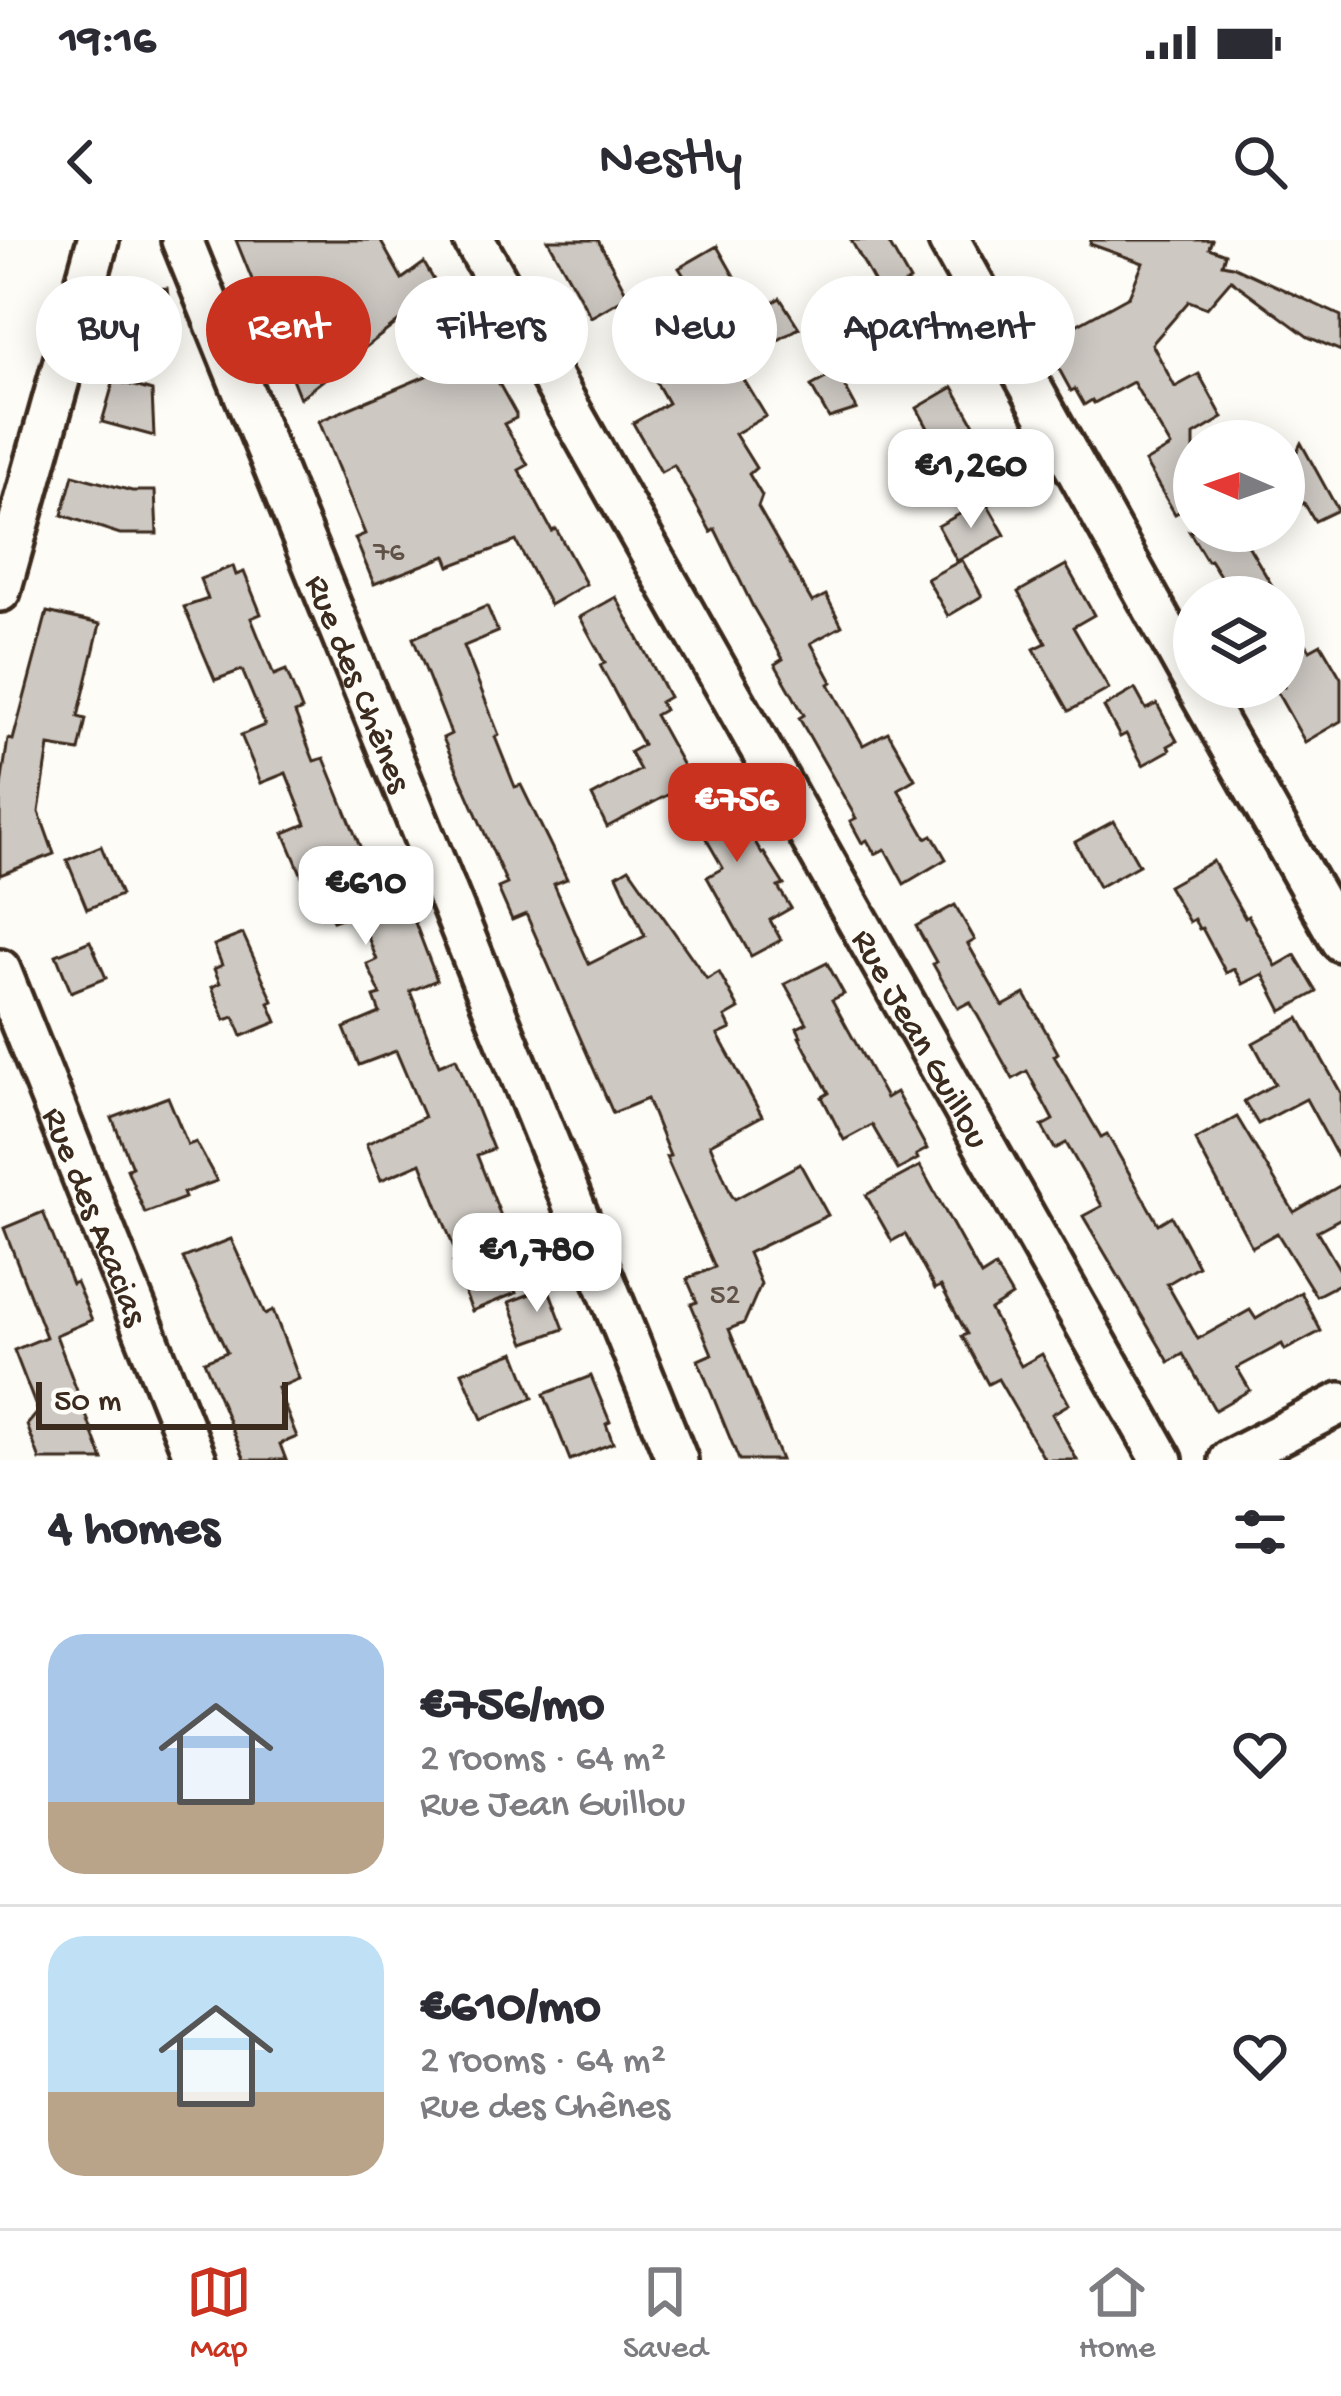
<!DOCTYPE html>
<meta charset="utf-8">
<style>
body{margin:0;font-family:"Gochi Hand",sans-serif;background:#f2f2f3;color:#2b2b33;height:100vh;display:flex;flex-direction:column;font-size:45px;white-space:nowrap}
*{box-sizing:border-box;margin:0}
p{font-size:39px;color:#7c7c81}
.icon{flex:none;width:66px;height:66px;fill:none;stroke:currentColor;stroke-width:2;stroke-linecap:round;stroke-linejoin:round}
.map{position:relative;height:1220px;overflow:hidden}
.drawer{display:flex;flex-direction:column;background:#fff;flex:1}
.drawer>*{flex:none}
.guide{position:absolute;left:36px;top:36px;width:1269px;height:108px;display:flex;gap:24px}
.needle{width:78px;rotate:272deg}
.tools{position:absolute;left:1173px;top:180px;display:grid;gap:24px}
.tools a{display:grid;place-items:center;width:132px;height:132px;border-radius:50%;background:#fff;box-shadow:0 6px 30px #0003;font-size:60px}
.scale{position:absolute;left:36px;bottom:30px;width:252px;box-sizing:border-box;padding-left:12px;border:6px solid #3b2a1e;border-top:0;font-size:33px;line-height:42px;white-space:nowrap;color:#3b2a1e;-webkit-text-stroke:9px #fdfcf7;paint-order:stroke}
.price{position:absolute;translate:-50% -102px;padding:0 27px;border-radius:24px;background:#fff;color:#222;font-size:39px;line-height:78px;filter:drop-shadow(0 3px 6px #0008)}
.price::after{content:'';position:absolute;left:50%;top:72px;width:36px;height:27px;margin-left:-18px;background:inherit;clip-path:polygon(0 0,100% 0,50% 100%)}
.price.active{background:#c8321e;color:#fff}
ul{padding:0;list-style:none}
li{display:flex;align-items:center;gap:36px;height:300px;padding:0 48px}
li+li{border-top:3px solid #e1e1e2}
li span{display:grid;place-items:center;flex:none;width:336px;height:240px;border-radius:36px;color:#555}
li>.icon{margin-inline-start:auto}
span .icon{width:144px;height:144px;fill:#fffc;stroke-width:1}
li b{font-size:51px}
h2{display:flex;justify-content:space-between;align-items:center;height:144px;padding:0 48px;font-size:51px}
.pill{padding:0 42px;border-radius:54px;background:#fff;box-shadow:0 6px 30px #0003;font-size:42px;line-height:108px}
.pill.active{background:#c8321e;color:#fff}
.status{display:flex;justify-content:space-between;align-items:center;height:84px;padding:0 60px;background:#fff;direction:ltr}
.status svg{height:33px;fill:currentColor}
header{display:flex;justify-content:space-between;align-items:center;height:156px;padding:0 48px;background:#fff;font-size:54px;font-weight:600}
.menu{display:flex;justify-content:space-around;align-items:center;height:168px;border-top:3px solid #e1e1e2;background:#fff;font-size:33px;color:#7c7c81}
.menu a{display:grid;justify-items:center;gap:6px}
.menu .active{color:#c8321e}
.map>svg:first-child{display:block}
</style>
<div class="status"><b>19:16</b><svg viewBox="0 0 49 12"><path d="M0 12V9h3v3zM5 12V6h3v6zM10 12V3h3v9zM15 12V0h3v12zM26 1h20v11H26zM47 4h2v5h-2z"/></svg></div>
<header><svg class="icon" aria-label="back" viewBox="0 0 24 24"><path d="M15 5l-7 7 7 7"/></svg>Nestly<svg class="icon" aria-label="search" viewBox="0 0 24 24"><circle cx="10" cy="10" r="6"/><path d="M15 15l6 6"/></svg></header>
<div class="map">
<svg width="1341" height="1220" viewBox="0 0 1341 1220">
<rect width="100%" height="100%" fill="#fdfcf7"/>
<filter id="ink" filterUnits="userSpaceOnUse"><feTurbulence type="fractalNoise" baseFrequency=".00833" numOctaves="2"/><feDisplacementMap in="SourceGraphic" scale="24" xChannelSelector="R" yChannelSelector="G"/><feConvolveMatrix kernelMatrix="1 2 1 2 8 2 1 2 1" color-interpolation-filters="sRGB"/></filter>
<g filter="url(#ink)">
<g fill="#cdc8c2" stroke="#3b2a1e" stroke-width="3">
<polygon points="236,0 380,0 402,39 424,23 489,135 493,133 516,174 516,178 504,184 528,225 519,230 552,291 556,289 586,344 550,365 516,301 450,326 446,316 374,344 355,298 365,294 319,181 438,131 407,75 300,158"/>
<polygon points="548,0 598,0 628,56 591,77"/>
<polygon points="851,0 887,0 910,41 882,56"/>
<polygon points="1091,0 1212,0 1209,8 1225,14 1222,24 1232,26 1341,76 1341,111 1308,97 1231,40 1207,68 1189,61 1152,104 1175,147 1199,134 1223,178 1194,195 1194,264 1175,274 1145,222 1171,207 1133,142 1094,163 1092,160 1084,165 1075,149 1071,151 1035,85 1057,73 1067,90 1129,56 1143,23 1090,4"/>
<polygon points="717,6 755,73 780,58 799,88 735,125 766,176 735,194 756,228 749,234 762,256 758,267 812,362 826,355 842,386 811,403 832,442 829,444 863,505 888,492 915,539 898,549 926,598 932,595 946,619 904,644 885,609 875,614 867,600 862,603 850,581 856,578 799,478 804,475 775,424 783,419 753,367 715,289 711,292 674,225 661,232 633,183 668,163 640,114 678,92 658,55 686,39 679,28"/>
<polygon points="167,48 171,84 146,87 142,77 127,80 124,51"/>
<polygon points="841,62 864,104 829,123 807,82"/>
<polygon points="837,132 857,169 829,178 811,146"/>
<polygon points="114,140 152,151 154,196 102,182"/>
<polygon points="953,147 984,202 947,223 917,168"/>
<polygon points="1301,203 1338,270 1315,281 1304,263 1284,274 1284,238"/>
<polygon points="73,235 132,251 155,251 157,294 120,294 62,275"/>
<polygon points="985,260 1005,295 957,321 938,286"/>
<polygon points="1189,291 1260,291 1245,300 1274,349 1259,357 1247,357 1241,346 1230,351 1210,320 1207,321"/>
<polygon points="962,320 982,356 948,376 927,339"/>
<polygon points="1066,325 1094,375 1073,387 1109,449 1069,471 1034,409 1046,403 1018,352"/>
<polygon points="233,326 236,335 244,332 261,374 251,378 274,435 286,430 302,470 295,473 314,521 324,518 370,631 374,630 386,661 404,654 437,740 410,751 439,825 456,818 493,909 477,915 506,989 493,993 516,1053 472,1071 453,1023 459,1021 421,923 381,940 366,904 424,877 396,811 359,825 344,788 380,773 374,757 381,755 367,724 377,720 358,672 333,681 324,658 313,662 284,593 306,584 286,533 261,543 241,495 265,485 242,430 215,440 184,367 208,359 200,339"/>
<polygon points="616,357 669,457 660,462 664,470 655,475 692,542 607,587 592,556 640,530 630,512 643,505 600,425 605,423 580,377"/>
<polygon points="487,366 498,392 464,406 499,495 495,497 515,547 521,545 567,639 554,644 589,724 645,696 617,635 629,628 707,739 719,732 739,769 725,777 731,789 718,795 762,876 710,904 732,956 735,959 800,924 828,975 748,1013 761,1044 744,1083 729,1089 781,1220 739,1220 698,1120 712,1114 691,1064 697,1062 687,1039 715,1027 666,917 670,916 647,859 613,873 526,674 512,680 498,648 507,644 443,498 451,494 413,398"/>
<polygon points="1284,368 1310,410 1321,404 1341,438 1341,481 1305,502 1274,447 1284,447"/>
<polygon points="47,372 100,384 78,477 86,479 79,511 49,506 39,572 54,614 0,635 0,553 8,499 13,500"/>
<polygon points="1135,449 1146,469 1157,464 1177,501 1168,506 1170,510 1143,525 1126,494 1120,497 1104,467"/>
<polygon points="714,530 762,614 764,613 784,645 778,647 791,668 770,680 781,700 751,716 707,637 723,628 678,550"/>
<polygon points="1114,581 1139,625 1099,647 1075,602"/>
<polygon points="101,606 121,655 87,669 67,620"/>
<polygon points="1213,621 1245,678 1248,676 1276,726 1295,715 1317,752 1282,771 1263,734 1243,744 1234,729 1226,733 1202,688 1199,689 1194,679 1189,682 1168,646"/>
<polygon points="955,665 975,700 968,704 1003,766 1025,754 1058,813 1054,816 1101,897 1107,894 1158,984 1171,976 1198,1026 1167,1044 1198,1099 1250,1070 1256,1079 1301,1052 1321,1091 1285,1110 1282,1104 1237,1128 1250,1150 1215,1170 1183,1114 1169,1122 1083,976 1102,966 1066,903 1055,909 1042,886 1053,880 1027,831 1013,839 970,762 958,768 933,724 936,722 916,686"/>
<polygon points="243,694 273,761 269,763 277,782 242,796 234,777 225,780 212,747 220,743 214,729 222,725 214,705"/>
<polygon points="90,701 106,738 71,752 56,715"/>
<polygon points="827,723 844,754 832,760 886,858 896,852 927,909 916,915 918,919 898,930 872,885 844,900 822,857 829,853 799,797 801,796 797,788 807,783 785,744"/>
<polygon points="1299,778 1341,853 1341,923 1306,859 1258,884 1244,861 1275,844 1253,803"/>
<polygon points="168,857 188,905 196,902 217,941 183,953 185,958 145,973 127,929 132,927 112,878"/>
<polygon points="1237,877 1294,972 1341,945 1341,978 1317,991 1341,1032 1341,1043 1316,1056 1277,993 1252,1007 1195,900"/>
<polygon points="920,926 981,1036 995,1027 1012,1056 990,1070 1021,1126 1042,1114 1069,1164 1052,1174 1077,1220 1045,1220 998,1139 988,1144 962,1096 967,1094 941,1046 935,1049 905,994 892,1001 866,955"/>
<polygon points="43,972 72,1044 76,1042 92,1080 56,1095 103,1220 40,1220 27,1185 38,1172 14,1110 46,1097 4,988"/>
<polygon points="231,999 265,1074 273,1070 299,1139 277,1148 297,1197 280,1204 286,1220 245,1220 204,1121 227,1112 183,1018"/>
<polygon points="548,1047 564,1089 525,1103 509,1062"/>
<polygon points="515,1112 533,1158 482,1179 462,1132"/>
<polygon points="591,1136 610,1182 606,1184 613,1203 570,1220 544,1154"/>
</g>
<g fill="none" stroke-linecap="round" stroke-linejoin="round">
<g stroke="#3b2a1e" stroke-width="48">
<g id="street">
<path id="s1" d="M182,0L677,1220"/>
<path id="s2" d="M474,0L1162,1220"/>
<polyline points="949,0 1194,441"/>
<polyline points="0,351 98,0"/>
<polyline points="1197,447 1341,701"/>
<path id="s3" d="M0,730L196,1220"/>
<polyline points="1230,1220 1341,1163"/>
</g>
</g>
<use href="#street" stroke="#fdfcf7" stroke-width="39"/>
</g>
</g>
<g text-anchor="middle" stroke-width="10" stroke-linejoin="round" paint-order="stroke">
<g font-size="30" fill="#605247">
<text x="389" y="320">76</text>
<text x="725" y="1063">52</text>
</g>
<g font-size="36" fill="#3b2a1e" stroke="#fdfcf7">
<text dy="13" stroke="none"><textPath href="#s1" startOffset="477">Rue des Chênes</textPath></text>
<text dy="13" stroke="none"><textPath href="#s2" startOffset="915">Rue Jean Guillou</textPath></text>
<text dy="13" stroke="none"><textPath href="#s3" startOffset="264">Rue des Acacias</textPath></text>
</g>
</g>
</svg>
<div class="tools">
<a><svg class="needle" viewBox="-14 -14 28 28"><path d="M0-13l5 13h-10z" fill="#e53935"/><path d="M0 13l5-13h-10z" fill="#7c7c81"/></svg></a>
<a><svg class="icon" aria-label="layers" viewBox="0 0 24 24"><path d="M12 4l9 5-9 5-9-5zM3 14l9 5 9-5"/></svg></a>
</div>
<div class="scale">50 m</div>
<b class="price" style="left:971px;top:291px">€1,260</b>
<b class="price active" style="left:737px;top:625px">€756</b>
<b class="price" style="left:366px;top:708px">€610</b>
<b class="price" style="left:537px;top:1075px">€1,780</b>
<div class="guide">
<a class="pill">Buy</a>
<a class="pill active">Rent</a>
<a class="pill">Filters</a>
<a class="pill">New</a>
<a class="pill">Apartment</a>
</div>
</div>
<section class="drawer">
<h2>4 homes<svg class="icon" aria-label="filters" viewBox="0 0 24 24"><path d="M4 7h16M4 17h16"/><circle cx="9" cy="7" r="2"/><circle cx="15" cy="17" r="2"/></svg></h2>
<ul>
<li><span style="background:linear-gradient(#a9c7e8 70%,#b9a48a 0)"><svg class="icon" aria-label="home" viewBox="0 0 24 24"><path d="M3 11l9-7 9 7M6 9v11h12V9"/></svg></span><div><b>€756/mo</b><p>2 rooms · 64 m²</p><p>Rue Jean Guillou</p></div><svg class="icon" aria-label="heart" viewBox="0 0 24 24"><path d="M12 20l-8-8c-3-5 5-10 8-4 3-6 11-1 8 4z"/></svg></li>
<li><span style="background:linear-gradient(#bfe0f5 65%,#b9a48a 0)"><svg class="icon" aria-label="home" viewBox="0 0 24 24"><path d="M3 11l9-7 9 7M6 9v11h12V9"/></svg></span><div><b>€610/mo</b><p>2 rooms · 64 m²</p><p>Rue des Chênes</p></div><svg class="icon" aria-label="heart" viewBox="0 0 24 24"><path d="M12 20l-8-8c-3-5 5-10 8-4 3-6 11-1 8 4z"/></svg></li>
</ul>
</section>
<nav class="menu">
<a class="active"><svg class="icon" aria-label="map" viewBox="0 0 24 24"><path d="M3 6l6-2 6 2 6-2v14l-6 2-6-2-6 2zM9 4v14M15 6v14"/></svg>Map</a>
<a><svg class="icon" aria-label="saved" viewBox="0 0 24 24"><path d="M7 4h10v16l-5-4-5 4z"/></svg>Saved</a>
<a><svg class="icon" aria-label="home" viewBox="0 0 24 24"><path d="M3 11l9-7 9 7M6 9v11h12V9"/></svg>Home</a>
</nav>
